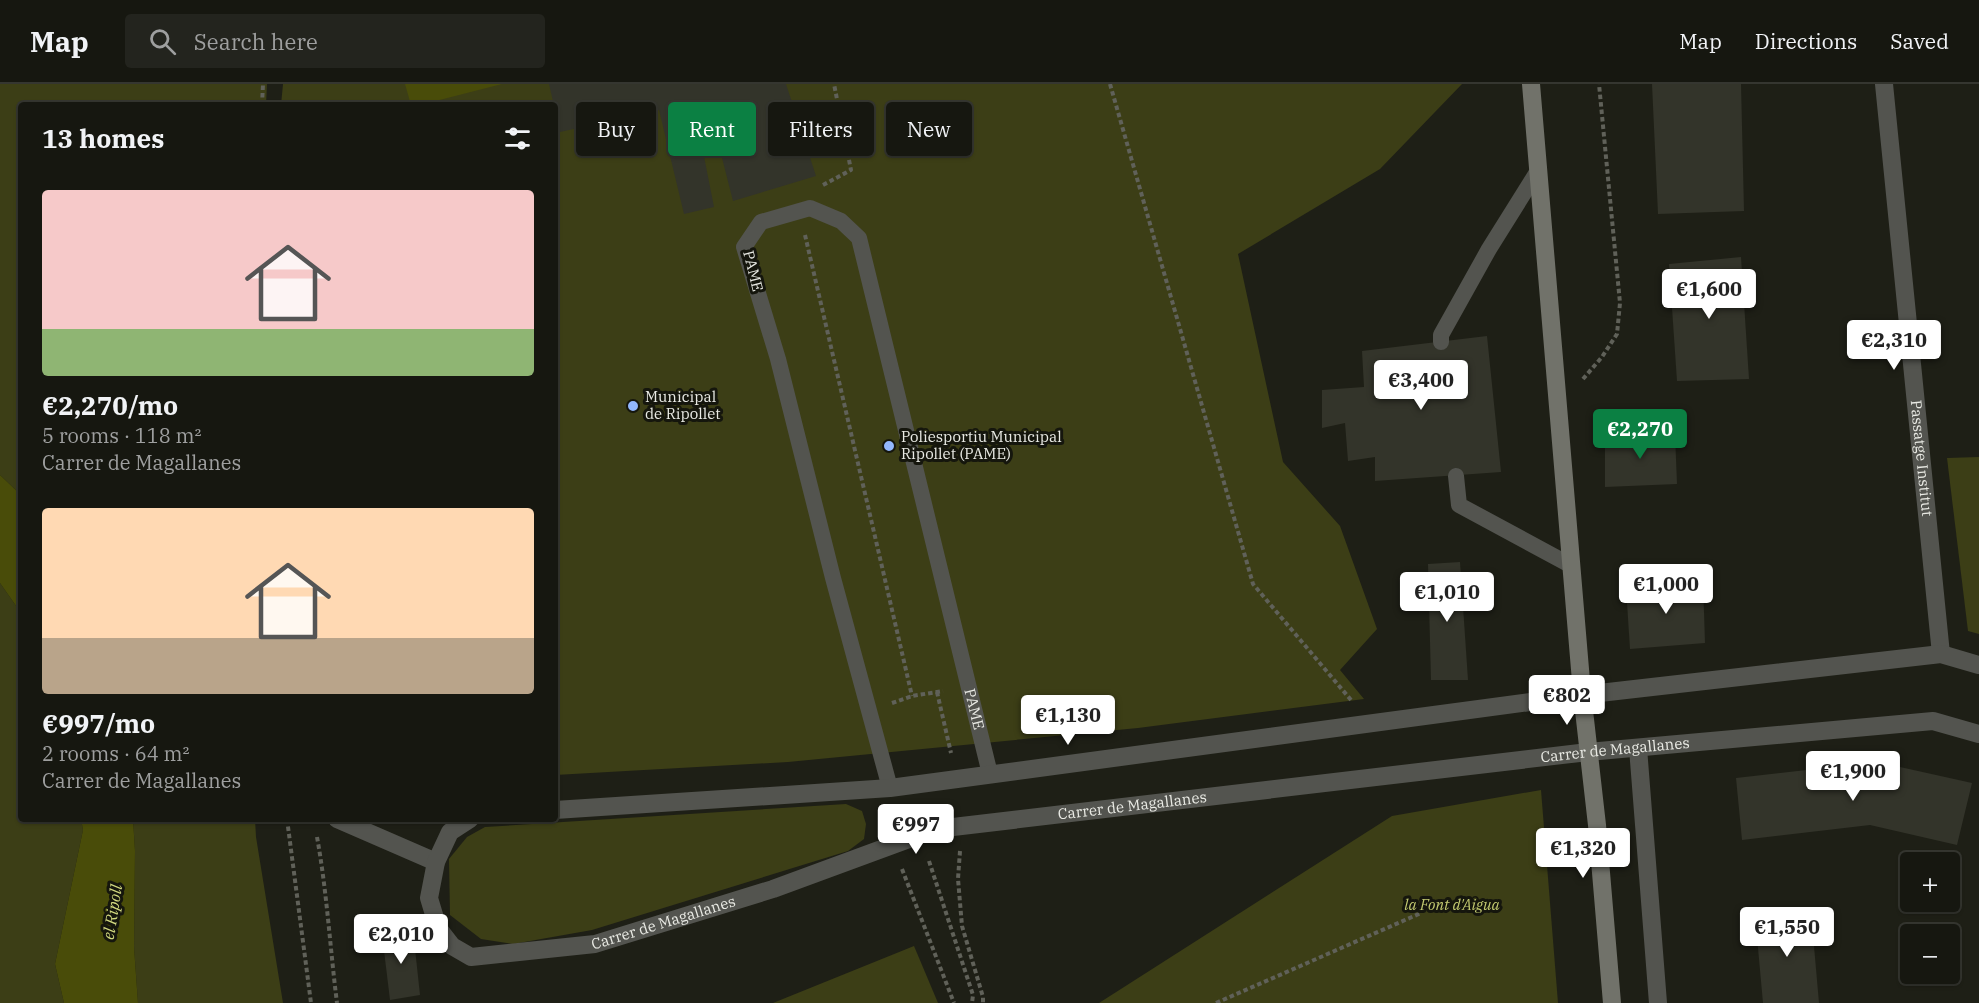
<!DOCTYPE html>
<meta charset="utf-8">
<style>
body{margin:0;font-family:"IBM Plex Serif",serif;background:#23241e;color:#f1f3f6;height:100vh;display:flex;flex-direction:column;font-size:22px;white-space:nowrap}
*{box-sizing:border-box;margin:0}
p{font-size:20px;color:#9e9f9f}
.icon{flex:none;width:33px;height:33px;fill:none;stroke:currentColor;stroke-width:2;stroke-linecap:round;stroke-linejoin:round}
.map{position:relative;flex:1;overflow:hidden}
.panel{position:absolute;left:18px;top:18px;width:540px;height:720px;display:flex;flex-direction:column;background:#161710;border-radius:6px;box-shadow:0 2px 4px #0004,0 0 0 2px #353630}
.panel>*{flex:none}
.hud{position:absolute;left:576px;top:18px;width:570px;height:54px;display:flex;gap:12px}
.fabs{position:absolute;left:1900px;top:768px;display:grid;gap:12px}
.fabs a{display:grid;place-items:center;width:60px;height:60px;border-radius:6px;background:#161710;box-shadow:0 2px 4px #0004,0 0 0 2px #353630;font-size:30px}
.price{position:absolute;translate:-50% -51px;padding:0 14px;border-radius:6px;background:#fff;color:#222;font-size:20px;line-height:39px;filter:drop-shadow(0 2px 3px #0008)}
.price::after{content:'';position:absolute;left:50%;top:36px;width:18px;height:14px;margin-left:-9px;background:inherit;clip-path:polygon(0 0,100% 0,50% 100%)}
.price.selected{background:#0b8043;color:#fff}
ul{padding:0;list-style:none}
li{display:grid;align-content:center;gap:12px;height:318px;padding:0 24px}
li span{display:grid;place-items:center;height:186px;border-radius:6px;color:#555}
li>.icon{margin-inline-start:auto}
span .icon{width:108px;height:108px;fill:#fffc;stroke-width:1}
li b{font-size:26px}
h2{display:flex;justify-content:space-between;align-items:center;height:72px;padding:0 24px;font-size:26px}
.tag{padding:0 21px;border-radius:6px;background:#161710;box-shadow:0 2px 4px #0004,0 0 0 2px #353630;font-size:21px;line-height:54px}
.tag.selected{background:#0b8043;color:#fff}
header{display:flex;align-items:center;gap:36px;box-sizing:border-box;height:84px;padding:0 30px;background:#161710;border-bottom:2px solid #353630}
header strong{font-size:28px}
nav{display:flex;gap:33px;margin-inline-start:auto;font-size:21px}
.search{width:420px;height:54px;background:#23241e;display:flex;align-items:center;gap:15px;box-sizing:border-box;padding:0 21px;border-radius:6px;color:#9e9f9f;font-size:22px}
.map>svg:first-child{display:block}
</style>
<header>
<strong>Map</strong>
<div class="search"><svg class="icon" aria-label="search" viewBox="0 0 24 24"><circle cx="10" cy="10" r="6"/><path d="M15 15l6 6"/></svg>Search here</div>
<nav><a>Map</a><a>Directions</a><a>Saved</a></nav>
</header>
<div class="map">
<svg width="1979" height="919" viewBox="0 0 1979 919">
<rect width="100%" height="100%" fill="#1e1f16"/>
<g fill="#3c3e16">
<polygon points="0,0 267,0 266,21 21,21 21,411 0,391"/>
<polygon points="283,0 1462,0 1380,85 1238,170 1283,378 1340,442 1377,545 1340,586 1364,615 1138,644 788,678 555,691 555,21 281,21"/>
<polygon points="1979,373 1979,550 1968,547 1947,374"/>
<polygon points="0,499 21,529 21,735 81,735 83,746 55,880 64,919 0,919"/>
<polygon points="1541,706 1558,919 1099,919 1392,732"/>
<polygon points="846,720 862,727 866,740 864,755 848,767 592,846 513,860 481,855 450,831 449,775 467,753 485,743"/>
<polygon points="133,735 255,735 256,753 283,919 138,919 134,863 135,767"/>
<polygon points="914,862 938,919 773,919"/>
</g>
<g fill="#494c09">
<polygon points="405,0 502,0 420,21 411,21"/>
<polygon points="0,391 21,411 21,529 0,499"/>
<polygon points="81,735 133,735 135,767 134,863 138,919 64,919 55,880 83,746"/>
</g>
<g fill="#33342a">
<polygon points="549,0 786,0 816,92 733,117 708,19 694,22 714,123 684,130 659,26 560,48"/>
<polygon points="1652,0 1741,0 1744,127 1658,130"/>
<polygon points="1741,173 1749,295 1677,297 1669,180"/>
<polygon points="1487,252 1501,388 1375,397 1375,373 1348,377 1345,339 1322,344 1322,306 1364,303 1362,267"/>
<polygon points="1675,350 1677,400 1605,403 1605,352"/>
<polygon points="1460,478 1468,596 1431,596 1428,480"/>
<polygon points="1703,497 1705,559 1630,565 1626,503"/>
<polygon points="1859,680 1891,681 1972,699 1957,761 1870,741 1742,756 1736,694"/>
<polygon points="1811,828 1819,919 1763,919 1755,831"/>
<polygon points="413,846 420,911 390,916 382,850"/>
</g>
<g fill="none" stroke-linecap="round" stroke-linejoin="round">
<g stroke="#606159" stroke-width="4" stroke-dasharray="4.5 3" stroke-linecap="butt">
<polyline points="1110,0 1253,500 1351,616"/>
<polyline points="262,21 263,0"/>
<polyline points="823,101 851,86 834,0"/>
<polyline points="805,151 912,612"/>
<polyline points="1583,295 1602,273 1617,250 1620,219 1599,0"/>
<polyline points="937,608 951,669"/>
<polyline points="892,619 912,612 943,607"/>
<polyline points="287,735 311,919"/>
<path d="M317,753C327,808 330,864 337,919"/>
<polyline points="960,767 958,795 962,842 983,913 983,919"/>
<polyline points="929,777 973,911 972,919"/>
<polyline points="902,785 954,919"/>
<polyline points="1216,919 1421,829"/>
</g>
<g stroke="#53544f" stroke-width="16">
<polyline points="1441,258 1441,251 1489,165 1539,85"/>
<polyline points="1456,392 1459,421 1572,482"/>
<path id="s1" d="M890,704L833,494L778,275L744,163L761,138L810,124L841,137L859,154L990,690"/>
</g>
<polyline stroke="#53544f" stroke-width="18" points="337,735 436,778"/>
<g stroke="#53544f" stroke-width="18">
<path id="s2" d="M1884,0L1941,570"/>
<polyline points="1638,664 1658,919"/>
<polyline points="555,726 890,704 1582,611 1941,570 1979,581"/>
<path id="s3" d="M470,735L450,748L436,778L429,814L438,844L452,862L471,873L595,860L773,805L936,745L1588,668L1933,637L1979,650"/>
</g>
<polyline stroke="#71726a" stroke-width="18" points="1531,0 1582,609 1597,741 1612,919"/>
</g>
<g fill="#92b7fd" stroke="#15160d" stroke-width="2">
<circle cx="633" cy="322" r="6"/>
<circle cx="889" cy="362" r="6"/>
</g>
<g text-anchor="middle" stroke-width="6" stroke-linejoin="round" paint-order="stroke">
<g font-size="15" fill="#e9eae4" stroke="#15160d">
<text transform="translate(753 187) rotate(76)" y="5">PAME</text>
<text dy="5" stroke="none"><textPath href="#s2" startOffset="376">Passatge Institut</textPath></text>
<text dy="5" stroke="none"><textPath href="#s1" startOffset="1185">PAME</textPath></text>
<text dy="5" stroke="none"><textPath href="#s3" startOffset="1338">Carrer de Magallanes</textPath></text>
<text dy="5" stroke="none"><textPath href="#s3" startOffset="852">Carrer de Magallanes</textPath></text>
<text dy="5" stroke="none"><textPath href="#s3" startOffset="366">Carrer de Magallanes</textPath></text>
</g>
<g font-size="15" fill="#e9eae4" stroke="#15160d" text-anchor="start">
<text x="645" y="318">Municipal<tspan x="645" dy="17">de Ripollet</tspan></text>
<text x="901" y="358">Poliesportiu Municipal<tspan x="901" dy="17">Ripollet (PAME)</tspan></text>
</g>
<g font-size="15" font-style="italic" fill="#c4cb71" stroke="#15160d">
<text x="1452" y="826">la Font d'Aigua</text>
</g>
<g font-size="16" font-style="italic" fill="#d3da80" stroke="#15160d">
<text transform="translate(112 828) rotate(-81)" y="6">el Ripoll</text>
</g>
</g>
</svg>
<div class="fabs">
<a>+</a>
<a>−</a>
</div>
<b class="price" style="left:1709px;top:236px">€1,600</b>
<b class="price" style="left:1894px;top:287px">€2,310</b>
<b class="price" style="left:1421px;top:327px">€3,400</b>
<b class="price selected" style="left:1640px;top:376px">€2,270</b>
<b class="price" style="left:1666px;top:531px">€1,000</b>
<b class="price" style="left:1447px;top:539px">€1,010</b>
<b class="price" style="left:1567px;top:642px">€802</b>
<b class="price" style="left:1068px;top:662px">€1,130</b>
<b class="price" style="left:1853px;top:718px">€1,900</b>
<b class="price" style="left:916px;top:771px">€997</b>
<b class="price" style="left:1583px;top:795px">€1,320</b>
<b class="price" style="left:1787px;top:874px">€1,550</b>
<b class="price" style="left:401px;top:881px">€2,010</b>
<div class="hud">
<a class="tag">Buy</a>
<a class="tag selected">Rent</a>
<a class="tag">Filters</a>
<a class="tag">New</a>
</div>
<section class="panel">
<h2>13 homes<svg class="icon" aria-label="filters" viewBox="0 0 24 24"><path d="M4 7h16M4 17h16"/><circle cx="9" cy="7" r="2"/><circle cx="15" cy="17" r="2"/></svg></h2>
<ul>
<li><span style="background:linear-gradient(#f6c9c9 75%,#8fb573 0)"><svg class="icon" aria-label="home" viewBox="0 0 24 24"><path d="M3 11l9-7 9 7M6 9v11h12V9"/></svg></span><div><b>€2,270/mo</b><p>5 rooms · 118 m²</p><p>Carrer de Magallanes</p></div></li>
<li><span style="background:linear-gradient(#ffd9b3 70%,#b9a48a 0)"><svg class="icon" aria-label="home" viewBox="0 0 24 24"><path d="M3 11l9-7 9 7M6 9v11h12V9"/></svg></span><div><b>€997/mo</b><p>2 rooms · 64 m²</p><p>Carrer de Magallanes</p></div></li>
</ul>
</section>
</div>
